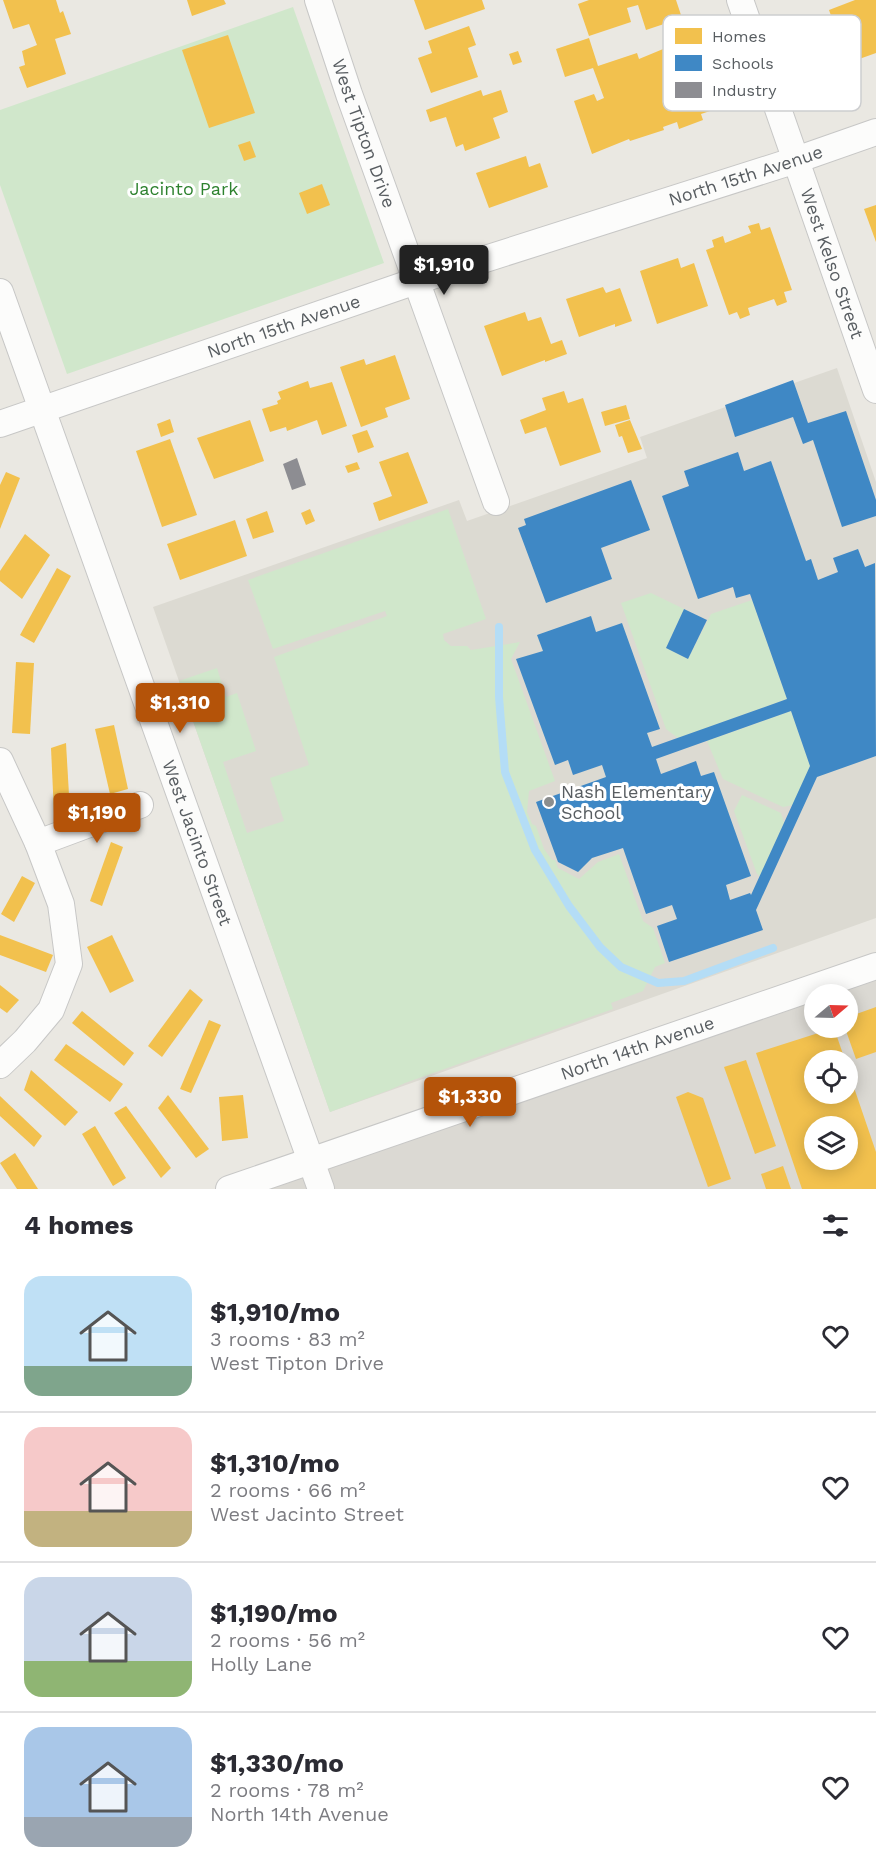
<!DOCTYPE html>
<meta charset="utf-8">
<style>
body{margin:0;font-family:"Work Sans",sans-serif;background:#f2f2f3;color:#2b2b33;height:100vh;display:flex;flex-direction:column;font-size:22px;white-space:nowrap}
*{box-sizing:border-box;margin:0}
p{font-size:20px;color:#7c7c81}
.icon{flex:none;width:33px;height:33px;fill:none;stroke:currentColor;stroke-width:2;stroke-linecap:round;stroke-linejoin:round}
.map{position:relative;height:1189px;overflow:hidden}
.details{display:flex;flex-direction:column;background:#fff;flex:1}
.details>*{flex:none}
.needle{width:39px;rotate:71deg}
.buttons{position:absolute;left:804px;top:984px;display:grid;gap:12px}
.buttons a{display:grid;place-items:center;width:54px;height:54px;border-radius:50%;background:#fff;box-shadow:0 3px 15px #0003;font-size:30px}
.price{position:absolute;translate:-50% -51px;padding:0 14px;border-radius:6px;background:#b45309;color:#fff;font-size:20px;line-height:39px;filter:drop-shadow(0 2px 3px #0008)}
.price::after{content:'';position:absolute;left:50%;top:36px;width:18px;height:14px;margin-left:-9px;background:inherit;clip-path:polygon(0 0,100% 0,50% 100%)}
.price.selected{background:#222;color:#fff}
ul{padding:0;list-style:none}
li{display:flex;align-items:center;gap:18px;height:150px;padding:0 24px}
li+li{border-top:2px solid #e1e1e2}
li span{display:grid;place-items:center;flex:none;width:168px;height:120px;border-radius:18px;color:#555}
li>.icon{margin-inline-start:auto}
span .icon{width:72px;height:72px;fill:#fffc;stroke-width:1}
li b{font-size:26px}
h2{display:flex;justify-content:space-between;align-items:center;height:72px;padding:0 24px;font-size:26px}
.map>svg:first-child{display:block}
</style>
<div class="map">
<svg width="876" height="1189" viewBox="0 0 876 1189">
<rect width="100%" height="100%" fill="#eae8e2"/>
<path fill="#dbd9d3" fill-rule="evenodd" d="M876,967V1189H229ZM814,994H848V1028H814ZM814,1060H848V1094H814ZM814,1126H848V1160H814Z"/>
<polygon fill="#dcdad2" points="837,368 876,482 876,918 330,1112 153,607 459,500 467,521 647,458 640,437"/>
<g fill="#d0e7cb">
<polygon points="293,7 384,263 67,374 0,185 0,110"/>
<polygon points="448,509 486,619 443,634 444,640 451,646 467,646 471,650 520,642 511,659 555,781 529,791 527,812 532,824 536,826 544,849 552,860 555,860 558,868 579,879 598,862 619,854 643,921 653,928 665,963 655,967 643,991 611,1003 613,1009 405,1083 392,1089 330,1112 179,681 217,668 226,697 237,693 256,751 223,762 247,833 284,821 270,778 309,765 274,657 387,616 385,611 273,649 248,580"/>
<polygon points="651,593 684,609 666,648 688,659 711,614 752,600 787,699 678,738 666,729 621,603"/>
<polygon points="791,711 810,766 793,805 783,807 723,779 707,741"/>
<polygon points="742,795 781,813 784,823 760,876 757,874 734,811"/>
</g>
<g fill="#f2c14e" fill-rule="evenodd">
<polygon points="3,0 56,0 60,13 63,11 71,34 55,39 66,74 27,88 19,67 25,65 22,51 37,45 29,24 13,29"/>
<polygon points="187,0 224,0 226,4 192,16"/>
<polygon points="414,0 482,0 485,9 425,30"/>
<polygon points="589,0 676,0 682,18 646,30 638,5 627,8 631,22 589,36 578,4"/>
<polygon points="855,0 876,0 876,53 848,63 829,10"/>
<polygon points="469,26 476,45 468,48 478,77 431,93 418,58 432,53 428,41"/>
<polygon points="228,35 255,113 209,128 182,50"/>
<polygon points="589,38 598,66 637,53 639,59 680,42 693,79 704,75 716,109 701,114 703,120 679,129 677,122 663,127 664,130 630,141 629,139 592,154 574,101 594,94 597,101 604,98 593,68 565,77 556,49"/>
<polygon points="518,51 522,62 513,65 509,54"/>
<polygon points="481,90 483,96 501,90 508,112 493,118 500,138 465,151 463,144 456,147 446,117 430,122 426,110"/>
<polygon points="250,141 256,157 244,161 238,145"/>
<polygon points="526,156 529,167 540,163 548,187 489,208 476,173"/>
<polygon points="322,184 330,205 307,214 299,193"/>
<polygon points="876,205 876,242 864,209"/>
<polygon points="759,223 761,230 770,227 792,290 784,292 787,302 777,306 774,299 748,308 750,315 740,319 737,312 729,315 706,250 714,247 712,240 723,236 725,243 751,233 748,226"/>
<polygon points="678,258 681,268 694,263 708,306 657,324 640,271"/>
<polygon points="603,287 606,293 620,288 632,321 615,327 615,324 579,337 566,299"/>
<polygon points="525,312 528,321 541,317 551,344 562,340 567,354 545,362 545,360 502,376 484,326"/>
<polygon points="395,355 410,399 385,408 388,417 361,427 340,367 364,359 366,365"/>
<polygon points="308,381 310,388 332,382 347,426 322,435 317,420 287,431 286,427 270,432 262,409 278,404 277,401 281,399 278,392"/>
<polygon points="564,391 568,403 583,398 601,452 560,466 546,427 525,434 520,420 546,410 542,398"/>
<polygon points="626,405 630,419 605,426 601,412"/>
<polygon points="170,419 174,432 161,437 157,424"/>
<polygon points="250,420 264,461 214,479 197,438"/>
<polygon points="630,420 642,449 628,453 622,436 619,437 615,425"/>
<polygon points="367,430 374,447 358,453 352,435"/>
<polygon points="170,439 197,515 162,527 136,451"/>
<polygon points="408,452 428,503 379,521 373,503 392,496 379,462"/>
<polygon points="357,462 360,469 348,473 345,466"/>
<polygon points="6,472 20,478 0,529 0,485"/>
<polygon points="310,509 315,521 306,525 301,513"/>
<polygon points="267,511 274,532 253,539 246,519"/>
<polygon points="235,520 247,556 180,580 167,544"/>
<polygon points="25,534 50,555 22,599 0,581 0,571"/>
<polygon points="57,568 71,576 34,643 20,635"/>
<polygon points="16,662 34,663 30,734 12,733"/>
<polygon points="114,725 128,789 110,794 95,729"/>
<polygon points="66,743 70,812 54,813 51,748"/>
<polygon points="111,842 123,847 102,906 90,901"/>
<polygon points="22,876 35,883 14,922 1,914"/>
<polygon points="0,935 53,955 46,972 0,955"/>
<polygon points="112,935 134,981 110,993 87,947"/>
<polygon points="0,985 19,1000 7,1013 0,1008"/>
<polygon points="190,989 203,1000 162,1057 148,1046"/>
<polygon points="876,1007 876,1052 856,1059 845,1028 848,1028 848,1017"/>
<polygon points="82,1011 134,1053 124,1066 72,1023"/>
<polygon points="209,1020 221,1025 191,1093 180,1089"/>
<path d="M834,1028L845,1060H814V1094H848V1070L876,1152V1189H802L756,1053ZM814,1126H848V1160H814Z"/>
<polygon points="66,1044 123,1084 110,1102 54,1060"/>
<polygon points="746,1060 776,1146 755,1154 724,1067"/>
<polygon points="31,1070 78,1112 65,1126 24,1090"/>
<polygon points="688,1092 703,1098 731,1179 708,1187 676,1097"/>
<polygon points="168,1095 209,1149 196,1158 158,1108"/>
<polygon points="243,1095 248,1138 222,1141 219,1097"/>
<polygon points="0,1096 42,1136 34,1147 0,1116"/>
<polygon points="126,1106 171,1168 161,1178 114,1113"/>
<polygon points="95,1126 126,1178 113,1186 82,1134"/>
<polygon points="15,1153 38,1189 17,1189 0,1163"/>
<polygon points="783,1166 791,1189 766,1189 761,1174"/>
</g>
<g fill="#3f88c5" fill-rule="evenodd">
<polygon points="793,380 808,423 846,411 876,500 876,516 842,527 813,440 803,444 793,417 735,437 725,405"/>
<path d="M738,452L744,471L771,461L806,561L811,559L818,580L838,572L833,558L858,549L865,567L875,563L876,756L817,777L756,910L763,930L669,962L657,926L677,919L672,905L646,914L623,848L592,858L578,872L558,862L536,802L606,777L602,765L573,775L568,760L555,765L516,659L543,651L537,635L591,616L596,632L622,623L660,729L647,733L652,747L787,699L750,594L736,598L733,587L698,599L662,496L689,486L684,471ZM791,711L810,766L751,895L750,893L730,900L726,885L751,876L714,772L701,776L696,761L661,774L656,759Z"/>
<polygon points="631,480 650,530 601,548 612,579 546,603 518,528 526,525 524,519"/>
<polygon points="684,609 707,620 688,659 666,648"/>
</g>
<polygon fill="#8d8d92" points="297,458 306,485 292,490 283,464"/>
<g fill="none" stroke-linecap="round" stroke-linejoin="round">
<polyline stroke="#b4ddf6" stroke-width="8" points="499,627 499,697 505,772 535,850 569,906 600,947 621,967 658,983 684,981 773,948"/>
<g stroke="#c7c7c6" stroke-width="28">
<g id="street">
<path id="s1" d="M318,0L349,94L496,502"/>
<path id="s2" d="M740,0L876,390"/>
<path id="s3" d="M0,292L321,1189"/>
<path id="s4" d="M0,424L416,281L796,160L876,132"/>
<polyline points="0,761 38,843 61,904 69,964 51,1010 25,1041 0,1065"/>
<polyline points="38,843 140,805"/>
<path id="s5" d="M229,1189L876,966"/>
</g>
</g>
<use href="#street" stroke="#fcfcfb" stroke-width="26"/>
</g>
<circle fill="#8b8e8e" stroke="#fff" stroke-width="2" cx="549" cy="802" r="6"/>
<g text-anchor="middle" stroke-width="6" stroke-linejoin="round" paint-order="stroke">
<g font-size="18" fill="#585d61" stroke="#fff">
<text dy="6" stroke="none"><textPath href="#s1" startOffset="141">West Tipton Drive</textPath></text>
<text dy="6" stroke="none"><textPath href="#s4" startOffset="786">North 15th Avenue</textPath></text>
<text dy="6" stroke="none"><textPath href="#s2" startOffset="279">West Kelso Street</textPath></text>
<text dy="6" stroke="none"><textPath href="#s4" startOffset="300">North 15th Avenue</textPath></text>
<text dy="6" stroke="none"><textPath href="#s3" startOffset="585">West Jacinto Street</textPath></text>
<text dy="6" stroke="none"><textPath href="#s5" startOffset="432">North 14th Avenue</textPath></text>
</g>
<g font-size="18" fill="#2e822f" stroke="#fff">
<text x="184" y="195">Jacinto Park</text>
</g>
<g font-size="18" fill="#585d61" stroke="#fff" text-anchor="start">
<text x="561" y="798">Nash Elementary<tspan x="561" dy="21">School</tspan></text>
</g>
</g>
<rect x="663" y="15" width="198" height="96" rx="9" fill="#fff" stroke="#cdced0" stroke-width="1.5"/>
<rect x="675" y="28" width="27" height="16" fill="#f2c14e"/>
<rect x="675" y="55" width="27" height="16" fill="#3f88c5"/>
<rect x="675" y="82" width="27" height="16" fill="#8d8d92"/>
<g font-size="16" fill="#585d61">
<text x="712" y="42">Homes</text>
<text x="712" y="69">Schools</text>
<text x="712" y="96">Industry</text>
</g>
</svg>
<div class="buttons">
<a><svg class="needle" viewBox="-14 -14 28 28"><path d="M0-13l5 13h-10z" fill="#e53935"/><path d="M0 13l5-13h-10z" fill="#7c7c81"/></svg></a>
<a><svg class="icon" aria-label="locate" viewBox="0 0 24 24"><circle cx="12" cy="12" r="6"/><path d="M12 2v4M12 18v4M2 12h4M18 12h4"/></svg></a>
<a><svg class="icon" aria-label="layers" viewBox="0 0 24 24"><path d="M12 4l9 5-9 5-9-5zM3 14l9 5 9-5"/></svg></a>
</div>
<b class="price selected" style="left:444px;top:296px">$1,910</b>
<b class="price" style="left:180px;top:734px">$1,310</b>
<b class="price" style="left:97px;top:844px">$1,190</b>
<b class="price" style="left:470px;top:1128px">$1,330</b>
</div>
<section class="details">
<h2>4 homes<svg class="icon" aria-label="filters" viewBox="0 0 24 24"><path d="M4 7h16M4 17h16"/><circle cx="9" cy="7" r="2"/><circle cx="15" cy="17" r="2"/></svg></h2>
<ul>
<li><span style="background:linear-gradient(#bfe0f5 75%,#7fa58c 0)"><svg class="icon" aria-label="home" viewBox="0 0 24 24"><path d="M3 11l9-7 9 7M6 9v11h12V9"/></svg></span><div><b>$1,910/mo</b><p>3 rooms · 83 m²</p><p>West Tipton Drive</p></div><svg class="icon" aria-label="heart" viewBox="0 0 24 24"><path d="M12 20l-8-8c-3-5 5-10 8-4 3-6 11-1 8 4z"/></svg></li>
<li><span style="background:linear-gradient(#f6c9c9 70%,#c2b280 0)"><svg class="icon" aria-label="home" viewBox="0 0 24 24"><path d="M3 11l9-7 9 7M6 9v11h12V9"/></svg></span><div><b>$1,310/mo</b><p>2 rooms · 66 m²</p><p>West Jacinto Street</p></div><svg class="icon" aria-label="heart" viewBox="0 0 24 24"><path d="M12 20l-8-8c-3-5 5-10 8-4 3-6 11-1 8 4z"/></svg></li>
<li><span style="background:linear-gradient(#c9d6e8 70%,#8fb573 0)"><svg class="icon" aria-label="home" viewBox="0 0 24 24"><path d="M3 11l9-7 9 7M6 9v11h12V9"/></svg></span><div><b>$1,190/mo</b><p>2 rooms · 56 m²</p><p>Holly Lane</p></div><svg class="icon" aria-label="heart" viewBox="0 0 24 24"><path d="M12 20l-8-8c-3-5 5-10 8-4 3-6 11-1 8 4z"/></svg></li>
<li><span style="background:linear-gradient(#a9c7e8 75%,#9aa5b1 0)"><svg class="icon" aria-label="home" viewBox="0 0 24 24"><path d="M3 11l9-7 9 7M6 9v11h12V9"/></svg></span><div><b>$1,330/mo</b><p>2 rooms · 78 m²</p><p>North 14th Avenue</p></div><svg class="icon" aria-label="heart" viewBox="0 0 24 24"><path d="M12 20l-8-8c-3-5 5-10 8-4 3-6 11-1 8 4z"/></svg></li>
</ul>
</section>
